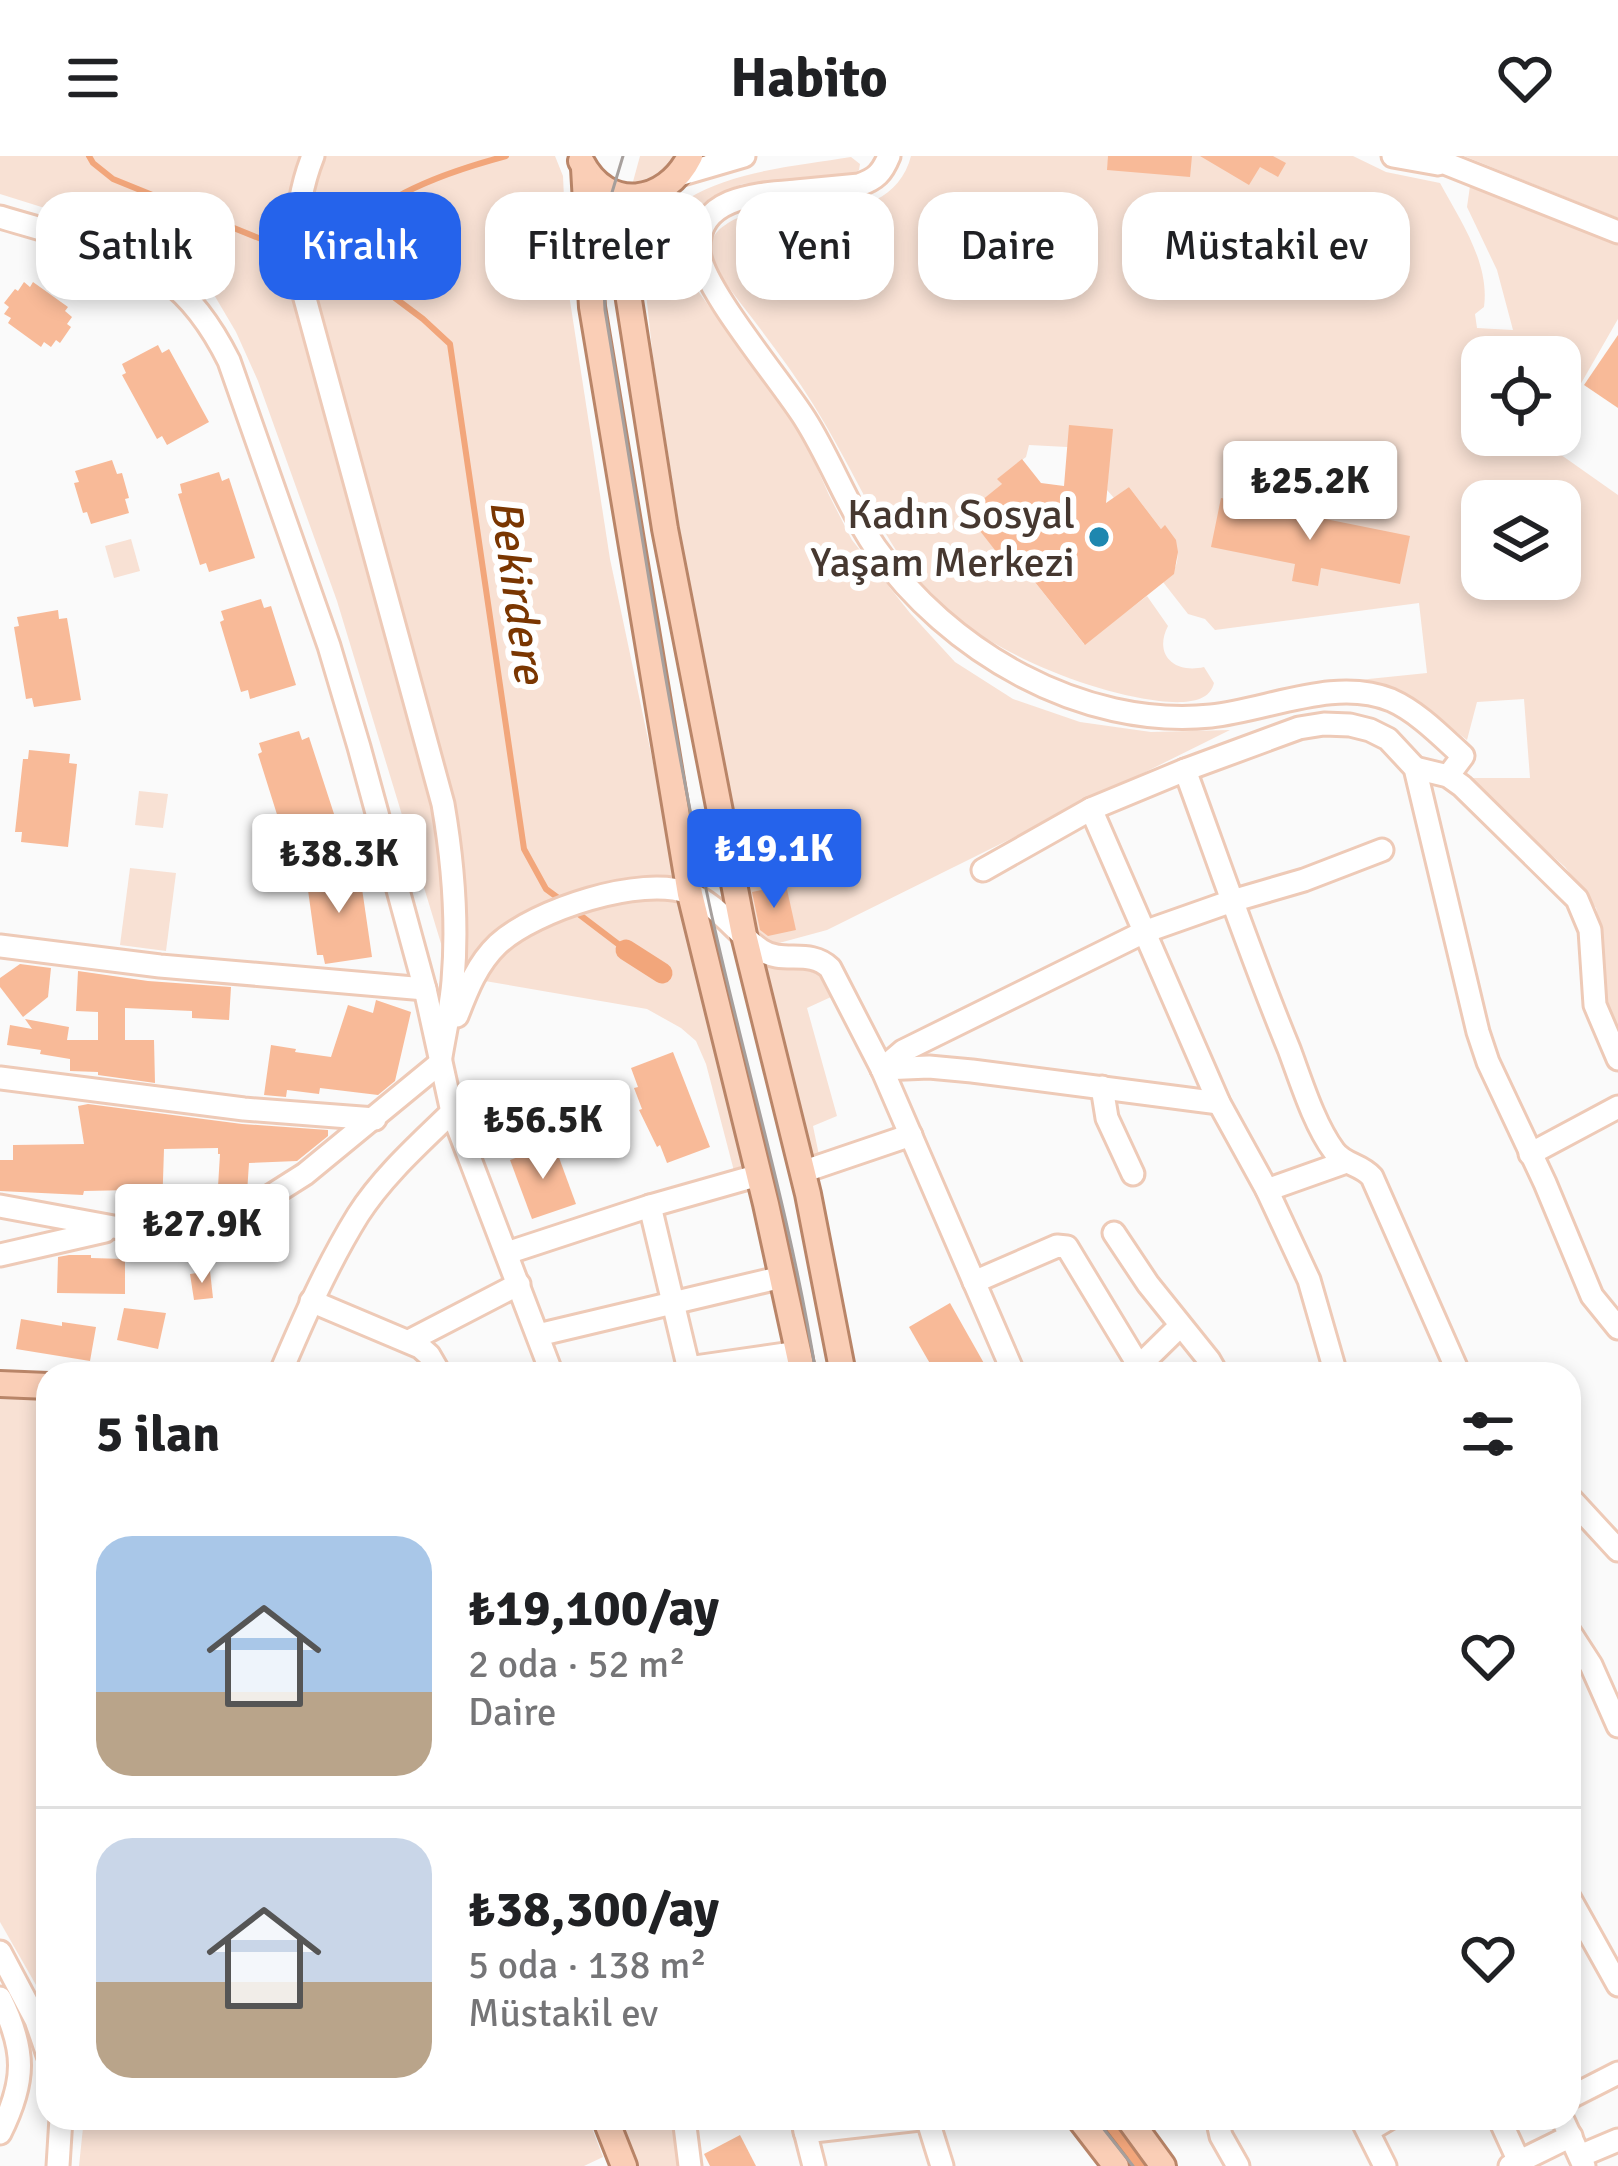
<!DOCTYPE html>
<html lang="tr">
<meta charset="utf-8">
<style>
body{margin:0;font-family:Signika,sans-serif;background:#f2f2f2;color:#202124;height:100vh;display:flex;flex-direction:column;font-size:45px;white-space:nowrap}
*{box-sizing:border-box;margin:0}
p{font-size:39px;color:#757577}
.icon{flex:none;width:66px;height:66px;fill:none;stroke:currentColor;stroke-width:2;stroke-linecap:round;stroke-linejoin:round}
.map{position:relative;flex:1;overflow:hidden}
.details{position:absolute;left:36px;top:1206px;width:1545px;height:768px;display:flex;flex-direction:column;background:#fff;border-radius:36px;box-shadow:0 6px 18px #0003}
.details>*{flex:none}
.hud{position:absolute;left:36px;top:36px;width:1548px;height:108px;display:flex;gap:24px}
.controls{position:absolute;left:1461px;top:180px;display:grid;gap:24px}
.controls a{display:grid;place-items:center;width:120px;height:120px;border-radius:24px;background:#fff;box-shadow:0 6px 18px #0003;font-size:60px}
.price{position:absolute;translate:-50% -102px;padding:0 27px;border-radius:12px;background:#fff;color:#222;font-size:39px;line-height:78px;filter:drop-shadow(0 3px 6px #0008)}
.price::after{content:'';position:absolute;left:50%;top:72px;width:36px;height:27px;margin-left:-18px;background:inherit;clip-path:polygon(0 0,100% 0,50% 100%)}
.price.on{background:#2563eb;color:#fff}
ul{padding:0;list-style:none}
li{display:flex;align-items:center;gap:36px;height:300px;padding:0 60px}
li+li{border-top:3px solid #e0e0e0}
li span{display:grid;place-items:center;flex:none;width:336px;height:240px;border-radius:36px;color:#555}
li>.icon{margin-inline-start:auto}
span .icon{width:144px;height:144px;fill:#fffc;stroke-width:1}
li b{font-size:51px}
h2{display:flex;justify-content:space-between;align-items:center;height:144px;padding:0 60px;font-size:51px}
.pill{padding:0 42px;border-radius:36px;background:#fff;box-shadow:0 6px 18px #0003;font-size:42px;line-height:108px}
.pill.on{background:#2563eb;color:#fff}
header{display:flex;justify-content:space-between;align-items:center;height:156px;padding:0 60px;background:#fff;font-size:54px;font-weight:800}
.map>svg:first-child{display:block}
</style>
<header><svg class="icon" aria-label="menu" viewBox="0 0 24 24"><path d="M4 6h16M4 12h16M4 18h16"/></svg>Habito<svg class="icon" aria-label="heart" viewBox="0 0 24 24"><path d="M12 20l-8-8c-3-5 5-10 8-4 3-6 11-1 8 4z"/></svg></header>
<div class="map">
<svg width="1618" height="2010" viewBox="0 0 1618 2010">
<rect width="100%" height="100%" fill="#fafafa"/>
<g fill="#f8e1d4" fill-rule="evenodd">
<polygon points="0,0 555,0 563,20 568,132 610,403 678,725 625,724 589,733 541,752 471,822 453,827 337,445 258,225 236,176 200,115 182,98 150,85 0,38"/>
<polygon points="640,0 673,0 665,19 631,33"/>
<path d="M911,0H1353L1386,16L1440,27C1460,64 1490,107 1484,151L1475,158L1477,172L1513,174L1497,114L1467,51L1470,30L1618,85V163L1560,264V201H1482V279H1551L1547,289L1618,339V875L1604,843L1601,773L1596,752L1565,711L1464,622H1530L1524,543L1477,546L1467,584C1423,549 1408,531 1349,525L1427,517L1419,447L1215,474L1205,463L1188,458L1163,426C1184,410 1180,389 1165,370L1161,373L1129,331L1114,342L1107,334L1112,273L1067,291L1029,289L1026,301L998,323L1009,337L994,335L966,357L1022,379L1015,401L1084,488L1147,440L1168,470C1153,499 1175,518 1204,511L1214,527C1209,549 1178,547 1159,545C1080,535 966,487 916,423C875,369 849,305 813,248C786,204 752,163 721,121C703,90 709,74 742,60L875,44C893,36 906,20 911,0ZM1482,345H1560V423H1482Z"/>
<polygon points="1464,0 1618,0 1618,62"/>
<path d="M851,1L860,8L859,14L852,19L742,28L713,40L697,52L688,79L685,101L693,128L762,224L783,245L799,271L829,339L852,384L910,457L955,506L1013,543L1080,566L1151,576L1230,574L827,774L768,790L748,777L701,508L653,202L642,100C667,18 780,13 851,1Z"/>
<polygon points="131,383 140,415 114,422 105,390"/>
<polygon points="139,635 168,638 163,672 135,669"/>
<polygon points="130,712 176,717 166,795 120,789"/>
<polygon points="620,740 684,741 752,1009 734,1015 706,908 696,885 681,872 647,853 485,825 508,791 545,766"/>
<polygon points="760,804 817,808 831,841 807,852 837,960 813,970 820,1004 805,1008"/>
<polygon points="0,1238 48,1239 48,1850 0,1766"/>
<polygon points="84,1962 588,1962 603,2001 584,2010 79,2010"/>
<polygon points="619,1962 672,1962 679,2010 636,2010"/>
</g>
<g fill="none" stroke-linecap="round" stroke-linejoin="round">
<g stroke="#f2a67b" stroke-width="6">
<polyline points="89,0 93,7 113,23 271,87"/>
<path d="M506,0C439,18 363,44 326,108L387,136L423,163L450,188L524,693L546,733L561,744"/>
<polyline points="576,756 626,794"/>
</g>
<g stroke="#f2a67b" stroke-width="21">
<polyline points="626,794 662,817"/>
<polyline points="1107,1962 1142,2010"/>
</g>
</g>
<g fill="#f8ba98">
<polygon points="1108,0 1192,0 1190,21 1107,14"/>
<polygon points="1200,0 1273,0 1286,7 1278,21 1260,11 1249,29"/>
<polygon points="24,126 30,131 33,126 68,151 65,155 72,161 67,168 71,171 60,187 56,184 51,191 44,186 41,191 8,167 11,162 4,158 9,151 4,147 15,133 18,135"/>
<polygon points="1618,179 1618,252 1584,229"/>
<polygon points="158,189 162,197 169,193 209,266 167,289 162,280 157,283 122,219 126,217 122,208"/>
<polygon points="1069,269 1113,273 1106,347 1129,331 1161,373 1165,369 1176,384 1178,396 1174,418 1085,489 1007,391 998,398 966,357 1002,328 997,323 1022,303 1041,327 1064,330"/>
<polygon points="112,304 117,318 122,317 129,342 125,343 129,357 91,368 87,356 83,357 74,327 79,326 75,315"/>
<polygon points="219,316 222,325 229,322 255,402 209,416 206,407 200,409 178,338 182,337 180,328"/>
<polygon points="1221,342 1410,380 1400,428 1321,412 1318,430 1292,425 1295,408 1211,391"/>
<polygon points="261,443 264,452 271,450 296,529 250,543 248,534 241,536 220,466 224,464 221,455"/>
<polygon points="58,454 59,463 67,462 81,544 34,551 32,542 26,543 14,471 19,470 17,461"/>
<polygon points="299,575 302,584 309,581 335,661 288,675 286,666 280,668 258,598 262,596 259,587"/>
<polygon points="29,594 70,598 69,607 77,608 68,691 21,686 22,676 15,676 23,603 28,603"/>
<polygon points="351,711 352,720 360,719 372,801 325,808 323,799 317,799 307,727 311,726 310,717"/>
<polygon points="786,729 796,774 768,780 760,774 752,736"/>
<polygon points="20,808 51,812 48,841 23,861 0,831 0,822"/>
<polygon points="78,815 148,825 231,831 229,864 192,862 192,855 125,852 125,884 154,884 155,927 98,919 98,916 70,915 70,903 40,898 41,894 7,889 10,869 32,873 25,863 69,871 67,884 98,884 98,856 76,855"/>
<polygon points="376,844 411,856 395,925 378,939 320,932 319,938 287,934 286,941 264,939 271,889 296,893 295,896 331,901 348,849 373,857"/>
<polygon points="673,896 710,991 667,1007 660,989 657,991 639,954 642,953 634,932 638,931 631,912"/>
<polygon points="88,948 242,968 328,974 328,980 297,1005 249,1007 247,1037 231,1047 217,1047 220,998 218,998 218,992 164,993 162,1055 131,1055 132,1034 84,1035 83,1039 0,1035 0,1004 13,1004 13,989 84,988 78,950"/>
<polygon points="554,988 576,1048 532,1063 510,1004"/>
<polygon points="69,1099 91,1099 91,1102 125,1103 125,1138 57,1137 58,1101"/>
<polygon points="210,1115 213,1142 194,1144 190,1118"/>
<polygon points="950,1147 990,1218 936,1218 909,1171"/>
<polygon points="124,1152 166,1157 158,1193 117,1184"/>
<polygon points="21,1163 62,1170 62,1166 96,1171 90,1205 16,1193"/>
<polygon points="740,1979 756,2010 710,2010 704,1998"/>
</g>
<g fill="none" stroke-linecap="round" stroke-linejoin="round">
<g stroke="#eecab7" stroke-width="27">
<g id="minor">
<path d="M889,0C882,17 876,23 859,29C838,31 817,33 796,35C758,38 697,40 699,94C700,130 783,227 805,263C831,304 847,350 875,391C948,495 1081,573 1211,560C1268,554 1335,521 1391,544C1418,556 1441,580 1463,600L1448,620"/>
<polyline points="1393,0 1438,8"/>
<polyline points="1427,0 1618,76"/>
<polyline points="679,19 744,0"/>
<path d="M0,61C55,78 119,91 166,124C194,144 214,175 229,205L329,490L359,591L425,833L452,956L552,1218"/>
<polyline points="1415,612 1448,620 1462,630 1577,743 1590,774 1595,849 1618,903"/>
<path d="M1185,614C1219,707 1251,801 1289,893C1301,925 1314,968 1334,995C1344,1009 1361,1008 1372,1021L1459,1218"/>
<polyline points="983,714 1091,653"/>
<polyline points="0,790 160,810 425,833"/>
<path d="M457,860C467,834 477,808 498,788C535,754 641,719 689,737C719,749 735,777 761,794C783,809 809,792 830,812L882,913L1014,1218"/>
<polyline points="882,913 903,895 1144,776 1232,745 1304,724 1382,694"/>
<polyline points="882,913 929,911 972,915 1219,947"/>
<polyline points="0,922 244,953 375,963"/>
<polyline points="1102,931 1107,962 1133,1018"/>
<polyline points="1530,998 1618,951"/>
<polyline points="802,1016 911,979"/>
<polyline points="1267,1034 1346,1006"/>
<path d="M0,1050L119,1072L197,1070L234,1063L305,1018L440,907C444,880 451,852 453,825C458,766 453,706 443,648L298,117C294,77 298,38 313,0"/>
<polyline points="650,1050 690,1218"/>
<polyline points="1114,1077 1148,1128 1209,1204 1217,1218"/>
<polyline points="507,1097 650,1050 759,1019"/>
<polyline points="0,1099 105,1075"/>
<polyline points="974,1126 1057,1090 1067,1091 1139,1210"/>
<polyline points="311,1145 420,1191 429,1199 440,1218"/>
<polyline points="538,1179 782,1121"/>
<polyline points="409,1185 519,1128"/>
<polyline points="688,1212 799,1196"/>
<path d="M280,1218C303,1164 327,1109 358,1059C383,1020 419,988 452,956"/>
<polyline points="1131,1218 1180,1170"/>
<polyline points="1336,1218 1309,1124 1267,1034 1219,947 1091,653 1185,614 1299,572 1324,568 1350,569 1370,574 1388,583 1415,612 1478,876 1488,906 1545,1027 1592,1140 1618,1172"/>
<polyline points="1569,1341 1618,1394"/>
<polyline points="1569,1475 1591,1509 1618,1570"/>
<polyline points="1569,1741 1618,1829"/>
<polyline points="0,1796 36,1864 48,1899"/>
<path d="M0,1842C26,1894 26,1925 0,1977"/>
<polyline points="1569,1942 1618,1917"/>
<polyline points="684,1962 690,2010"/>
<polyline points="927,1962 942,2010"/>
<polyline points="1217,1962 1221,1980 1238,2010"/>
<polyline points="1361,1962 1385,2010"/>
<polyline points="1499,1962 1521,2010"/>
<polyline points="1562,1962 1584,2010"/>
<polyline points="802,1963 814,2010"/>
<polyline points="1368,1975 1390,1962"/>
<polyline points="805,1976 929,1962"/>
<polyline points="1580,2000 1618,1984"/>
<polyline points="58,2010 61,1962"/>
<polyline points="1510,2010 1571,1980"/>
</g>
</g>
<g stroke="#b98568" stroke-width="30">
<g id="major">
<path d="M581,5C607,57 666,49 690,0"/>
<polyline points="584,12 592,151 690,738 766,1048 803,1218"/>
<path d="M650,38C635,70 627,89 626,125L665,373L744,779L808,1038L843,1218"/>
<polyline points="0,1228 48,1230"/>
<polyline points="605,1962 624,2010"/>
<polyline points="1079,1962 1116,2010"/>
<polyline points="1128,1962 1163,2010"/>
</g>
</g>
<use href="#minor" stroke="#fff" stroke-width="21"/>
<use href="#major" stroke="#faceb6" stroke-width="24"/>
<g stroke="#a7a09d" stroke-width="3">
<path d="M623,0L607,53L603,111L605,154C638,352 667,551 709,747C743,904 791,1059 816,1218"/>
<polyline points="1095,1962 1133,2010"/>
</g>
</g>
<circle fill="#1e87af" stroke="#fff" stroke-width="4.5" cx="1099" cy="381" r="12"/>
<g text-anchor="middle" stroke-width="12" stroke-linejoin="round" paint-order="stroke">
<g font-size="42" fill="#463830" stroke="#fff" text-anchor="end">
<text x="1075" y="372">Kadın Sosyal<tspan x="1075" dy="48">Yaşam Merkezi</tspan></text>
</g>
<g font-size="45" font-style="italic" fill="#7a3601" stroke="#fff">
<text transform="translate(519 435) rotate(82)" y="16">Bekirdere</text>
</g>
</g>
</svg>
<div class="controls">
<a><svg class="icon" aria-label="locate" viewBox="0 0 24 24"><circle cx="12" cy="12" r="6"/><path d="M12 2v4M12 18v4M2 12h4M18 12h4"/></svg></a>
<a><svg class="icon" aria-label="layers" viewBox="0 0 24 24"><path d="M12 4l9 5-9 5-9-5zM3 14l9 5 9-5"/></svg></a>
</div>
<b class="price" style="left:1310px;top:387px">₺25.2K</b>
<b class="price on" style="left:774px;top:755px">₺19.1K</b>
<b class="price" style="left:339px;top:760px">₺38.3K</b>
<b class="price" style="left:543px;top:1026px">₺56.5K</b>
<b class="price" style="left:202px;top:1130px">₺27.9K</b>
<div class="hud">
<a class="pill">Satılık</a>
<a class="pill on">Kiralık</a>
<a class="pill">Filtreler</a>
<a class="pill">Yeni</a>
<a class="pill">Daire</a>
<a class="pill">Müstakil ev</a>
</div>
<section class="details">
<h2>5 ilan<svg class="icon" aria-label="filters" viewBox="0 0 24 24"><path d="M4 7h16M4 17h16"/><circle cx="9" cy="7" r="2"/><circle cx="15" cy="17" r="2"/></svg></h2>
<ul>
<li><span style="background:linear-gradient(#a9c7e8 65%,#b9a48a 0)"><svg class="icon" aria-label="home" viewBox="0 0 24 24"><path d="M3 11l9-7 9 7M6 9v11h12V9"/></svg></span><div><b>₺19,100/ay</b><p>2 oda · 52 m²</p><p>Daire</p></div><svg class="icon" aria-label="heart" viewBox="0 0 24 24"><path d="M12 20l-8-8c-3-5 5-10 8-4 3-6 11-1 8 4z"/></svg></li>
<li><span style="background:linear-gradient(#c9d6e8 60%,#b9a48a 0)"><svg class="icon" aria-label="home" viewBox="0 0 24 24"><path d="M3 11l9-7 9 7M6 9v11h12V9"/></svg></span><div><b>₺38,300/ay</b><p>5 oda · 138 m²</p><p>Müstakil ev</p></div><svg class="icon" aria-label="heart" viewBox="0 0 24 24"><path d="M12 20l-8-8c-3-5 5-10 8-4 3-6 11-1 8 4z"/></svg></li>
</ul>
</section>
</div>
